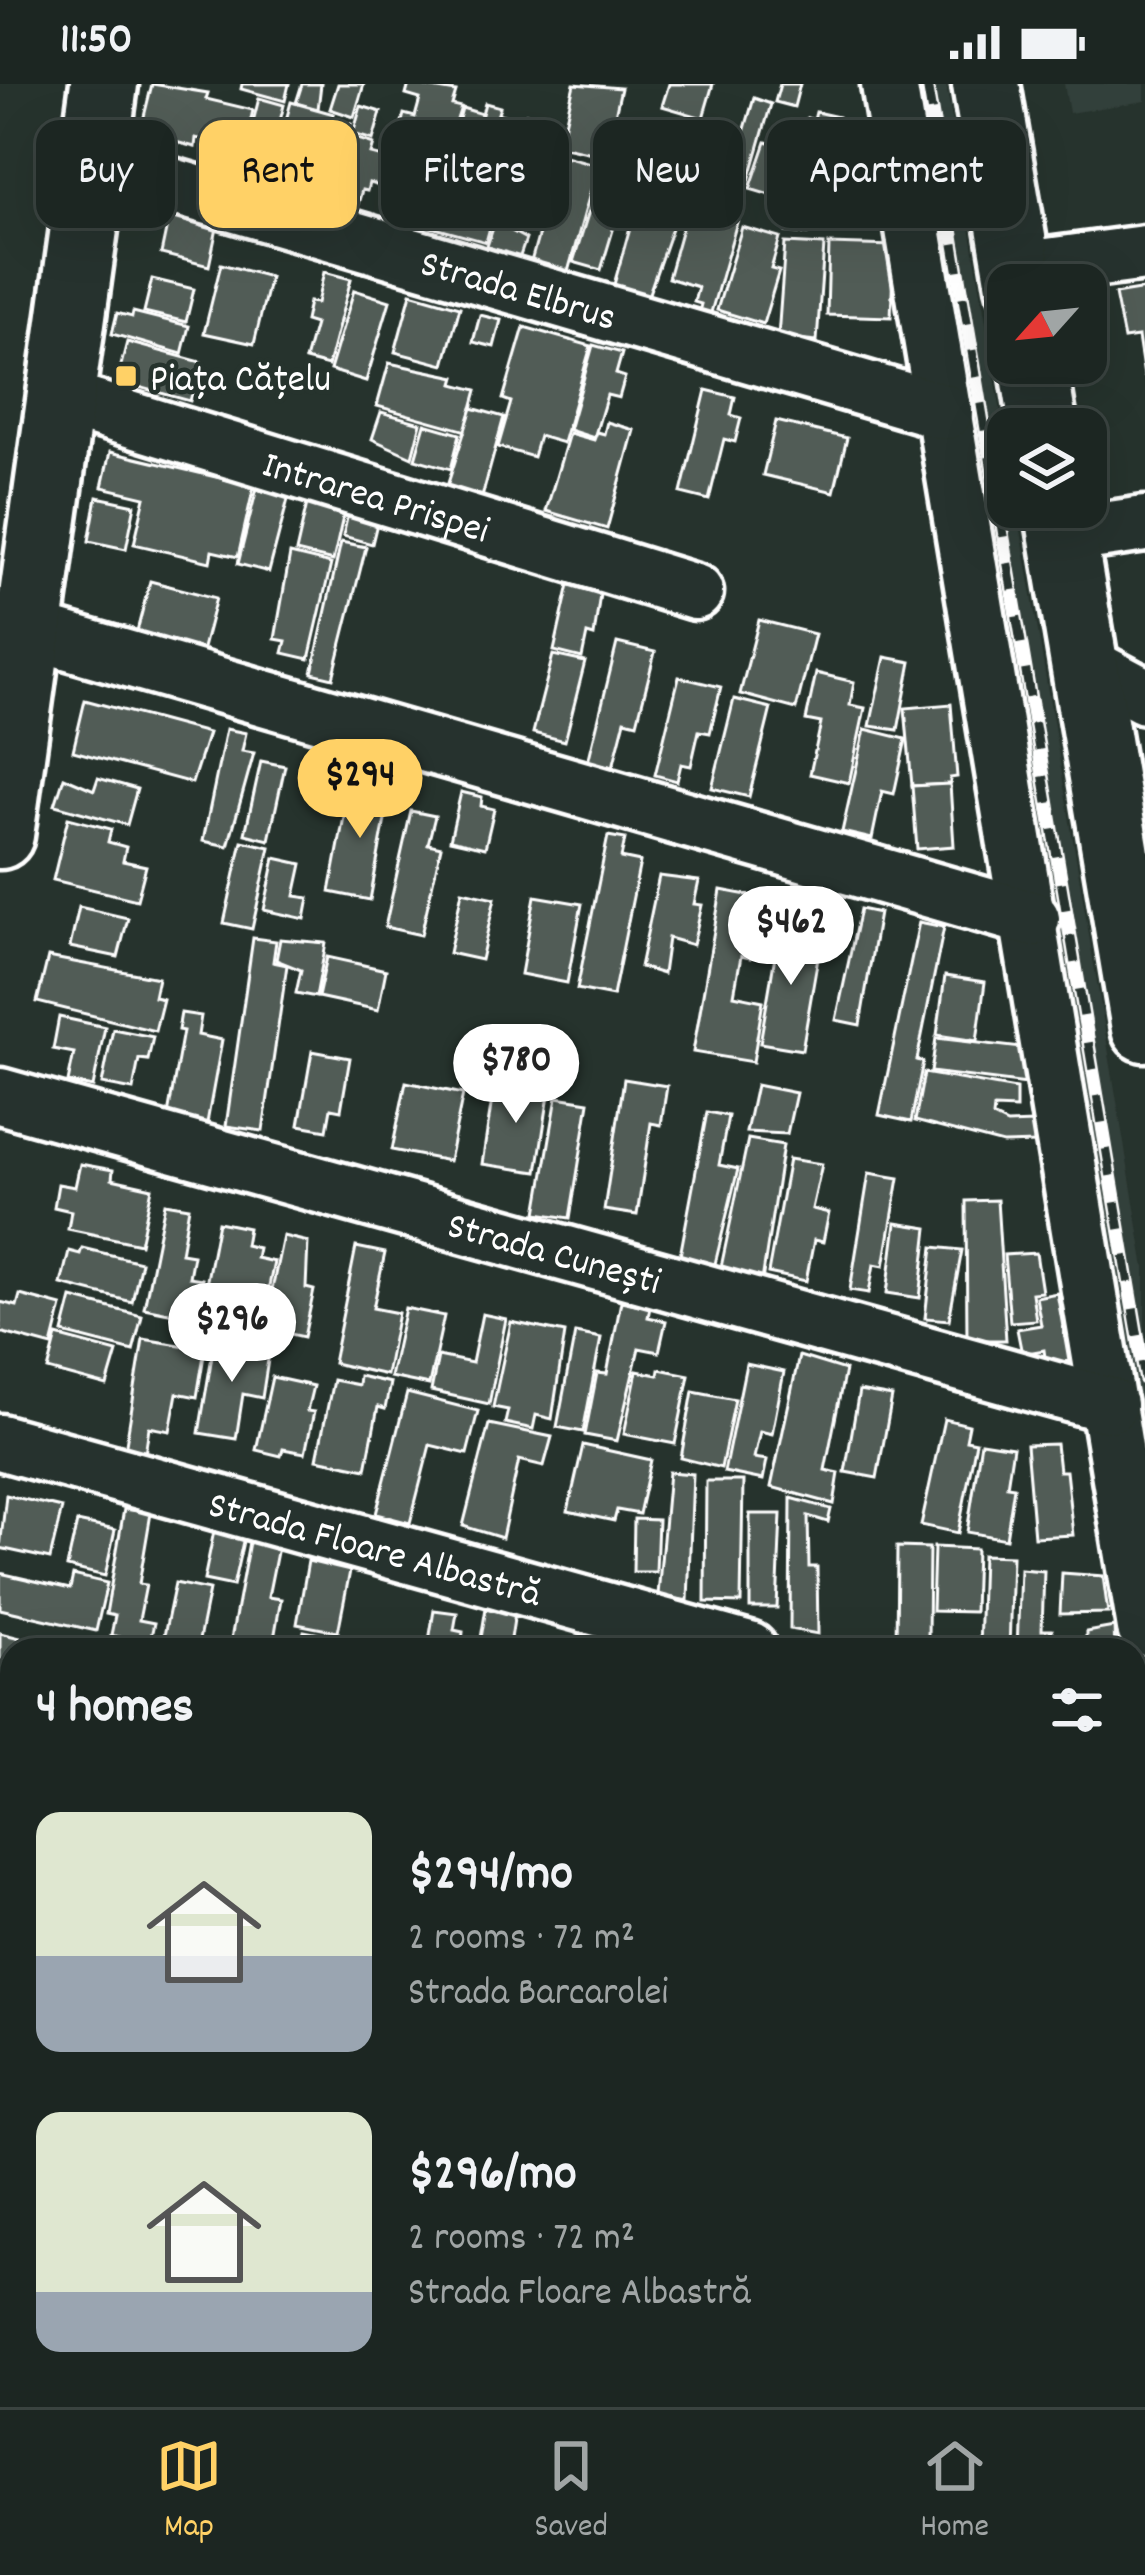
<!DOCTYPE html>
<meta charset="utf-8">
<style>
body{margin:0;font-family:Dekko,sans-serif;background:#252e2a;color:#f1f3f6;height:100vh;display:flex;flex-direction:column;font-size:45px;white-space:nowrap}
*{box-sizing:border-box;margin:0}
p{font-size:39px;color:#a0a5a5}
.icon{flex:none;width:66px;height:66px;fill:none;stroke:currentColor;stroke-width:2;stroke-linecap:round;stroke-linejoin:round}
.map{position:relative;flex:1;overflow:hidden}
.sheet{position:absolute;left:0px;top:1554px;width:1146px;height:771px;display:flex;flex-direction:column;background:#1c2622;border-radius:36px 36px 0 0;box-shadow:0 12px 48px #0002,0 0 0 3px #3a4340}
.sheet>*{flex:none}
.banner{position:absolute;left:36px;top:36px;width:1074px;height:108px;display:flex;gap:24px}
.needle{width:78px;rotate:243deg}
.fabs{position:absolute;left:987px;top:180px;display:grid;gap:24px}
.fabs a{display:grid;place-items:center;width:120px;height:120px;border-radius:24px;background:#1c2622;box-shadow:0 12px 48px #0002,0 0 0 3px #3a4340;font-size:60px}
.price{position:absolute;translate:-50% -102px;padding:0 27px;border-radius:42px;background:#fff;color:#222;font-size:39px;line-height:78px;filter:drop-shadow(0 3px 6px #0008)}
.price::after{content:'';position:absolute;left:50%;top:72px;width:36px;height:27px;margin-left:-18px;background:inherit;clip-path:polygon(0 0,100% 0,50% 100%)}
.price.selected{background:#ffd166;color:#111}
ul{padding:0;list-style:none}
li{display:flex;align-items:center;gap:36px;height:300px;padding:0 36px}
li span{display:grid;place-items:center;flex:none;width:336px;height:240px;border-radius:24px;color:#555}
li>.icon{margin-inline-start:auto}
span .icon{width:144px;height:144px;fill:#fffc;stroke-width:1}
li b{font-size:51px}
h2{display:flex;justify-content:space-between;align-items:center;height:144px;padding:0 36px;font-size:51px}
.pill{padding:0 42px;border-radius:24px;background:#1c2622;box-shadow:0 12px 48px #0002,0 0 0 3px #3a4340;font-size:42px;line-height:108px}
.pill.selected{background:#ffd166;color:#111}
.status{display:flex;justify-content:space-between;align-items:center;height:84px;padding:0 60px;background:#1c2622;direction:ltr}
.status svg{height:33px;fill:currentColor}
.dock{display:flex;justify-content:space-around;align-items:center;height:168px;border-top:3px solid #3a4340;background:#1c2622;font-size:33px;color:#a0a5a5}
.dock a{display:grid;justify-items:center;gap:6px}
.dock .selected{color:#ffd166}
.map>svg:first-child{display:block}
</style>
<div class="status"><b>11:50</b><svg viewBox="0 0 49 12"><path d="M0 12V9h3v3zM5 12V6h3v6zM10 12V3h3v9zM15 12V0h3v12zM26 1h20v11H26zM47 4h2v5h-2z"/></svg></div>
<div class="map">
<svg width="1145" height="2323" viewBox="0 0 1145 2323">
<rect width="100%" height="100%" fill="#26332d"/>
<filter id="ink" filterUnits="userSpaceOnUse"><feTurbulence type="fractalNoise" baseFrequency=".00833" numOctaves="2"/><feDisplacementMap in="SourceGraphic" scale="24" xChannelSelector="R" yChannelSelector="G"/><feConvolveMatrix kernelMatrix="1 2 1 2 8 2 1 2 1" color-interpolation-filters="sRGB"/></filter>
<g filter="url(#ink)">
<g fill="#333f3a">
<polygon points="901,0 946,0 1008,370 1008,423 1017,423 1145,1184 1145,1493"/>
<polygon points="1064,0 1145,0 1145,17 1069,29"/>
<polygon points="0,1715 12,1717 12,2073 0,2071"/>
</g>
<g fill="#515c57" stroke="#fff" stroke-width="3">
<polygon points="152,0 208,9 206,15 253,26 244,66 196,54 195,63 140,49"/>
<polygon points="242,0 289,0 285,17 241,5"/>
<polygon points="302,0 321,0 318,25 296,19"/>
<polygon points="338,0 364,0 354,33 330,25"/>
<polygon points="409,0 456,8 452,21 461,23 433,111 421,108 418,121 407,118 404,127 381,120 404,30 415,33 420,15 406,11"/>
<polygon points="574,0 621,4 606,72 560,62"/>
<polygon points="669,0 713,0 703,34 662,22"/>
<polygon points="780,0 800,0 794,23 775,18"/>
<polygon points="259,14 284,21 263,104 238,98"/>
<polygon points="754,14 771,20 710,232 699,228 701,220 694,218 698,203 668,194 700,80 732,89"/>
<polygon points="291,18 334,30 304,116 267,105"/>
<polygon points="485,19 500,23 491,52 457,42 462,24 482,30"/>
<polygon points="361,22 381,28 373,56 353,50"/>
<polygon points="816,28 838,33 828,94 847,105 842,128 789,116 807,34 814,36"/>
<polygon points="526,29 563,38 558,58 520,48"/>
<polygon points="500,30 521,36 513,64 492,58"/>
<polygon points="334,35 351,40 327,127 304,121"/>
<polygon points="659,40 679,46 673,65 697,73 647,215 613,204"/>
<polygon points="456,49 488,57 486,64 510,71 486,158 431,143"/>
<polygon points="352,53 374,60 371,70 387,74 379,102 369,99 367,107 362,106 355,130 332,129"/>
<polygon points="766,58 789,65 773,112 750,105"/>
<polygon points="516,60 555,70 534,146 511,140 514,129 498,125"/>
<polygon points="561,71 598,81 566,195 529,185"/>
<polygon points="865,80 866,101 844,98 843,81"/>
<polygon points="598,98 625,106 601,186 573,178"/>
<polygon points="788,121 810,124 808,150 786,148"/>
<polygon points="169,132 217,144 209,182 161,170"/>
<polygon points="495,138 526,155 518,178 485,168"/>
<polygon points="742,143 780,154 771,185 779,187 763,240 717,226"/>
<polygon points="785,159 824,161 817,257 778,253"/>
<polygon points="829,160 894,162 891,233 827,231"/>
<polygon points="221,180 270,193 254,260 204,249"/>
<polygon points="324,188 351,195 328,282 305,276 315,240 305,237 309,218 317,219"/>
<polygon points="152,195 194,205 186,238 144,228"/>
<polygon points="1145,205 1145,292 1144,292 1138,253 1124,255 1115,210"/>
<polygon points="354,206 390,217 366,297 330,286"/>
<polygon points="411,209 460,223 444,281 395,268"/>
<polygon points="133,228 189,242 182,270 112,250 117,229 132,233"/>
<polygon points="480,231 501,236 494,263 473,258"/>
<polygon points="524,243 591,262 563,359 539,352 533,373 498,363 511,318 503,315"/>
<polygon points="127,258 201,278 190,317 117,297"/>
<polygon points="593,261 622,269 616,290 625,293 619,314 607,311 594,354 569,346"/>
<polygon points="389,279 456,293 454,300 477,306 466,347 377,322"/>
<polygon points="706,306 735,313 731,331 741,334 735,358 724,355 709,416 681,409"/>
<polygon points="472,324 504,333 478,428 442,418"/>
<polygon points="381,328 421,339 412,373 372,355"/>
<polygon points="776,337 847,354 834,408 763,391"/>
<polygon points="607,338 634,346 607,445 546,427 569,349 594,356 597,348 604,350"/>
<polygon points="425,340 460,350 451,385 415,375"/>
<polygon points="110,368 254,402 238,473 212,467 210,478 134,460 145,413 102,403"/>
<polygon points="261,388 293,396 269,488 238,480"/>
<polygon points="311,402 348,411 333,477 296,468"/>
<polygon points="352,412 378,435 372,460 343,452"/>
<polygon points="97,413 135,421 126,465 89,457"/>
<polygon points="341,458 366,463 333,594 312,589"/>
<polygon points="290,470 331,480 309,575 283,569 286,557 275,555"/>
<polygon points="570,496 601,503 594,552 587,550 582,574 554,567"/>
<polygon points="150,497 216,514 202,568 136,551"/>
<polygon points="759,536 815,550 796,625 740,610"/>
<polygon points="617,559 655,568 637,639 625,636 613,683 588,678"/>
<polygon points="553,571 585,578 565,657 533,649"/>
<polygon points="885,573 911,578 898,646 870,642"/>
<polygon points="816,589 854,598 850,621 865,624 849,699 810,690 821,639 806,636"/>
<polygon points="679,593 721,603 710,649 699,647 691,682 681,680 677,697 655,691"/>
<polygon points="734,615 771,624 749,713 712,704"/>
<polygon points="85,616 208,649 192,699 73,667"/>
<polygon points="951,620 957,693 950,694 950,700 912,702 905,624"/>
<polygon points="226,645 246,649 242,667 254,669 228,762 203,757"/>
<polygon points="865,645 906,655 894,710 882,707 872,755 842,748"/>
<polygon points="261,677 285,682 269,756 245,750"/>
<polygon points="64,693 94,706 98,694 137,705 127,741 55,721"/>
<polygon points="351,695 381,701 379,712 389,714 370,816 330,808"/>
<polygon points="950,700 954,762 917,765 912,702"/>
<polygon points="461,708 482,713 481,722 494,725 485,764 450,756"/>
<polygon points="411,727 435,732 428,760 441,763 421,851 385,843"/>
<polygon points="68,734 111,745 108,758 126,763 123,777 146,782 137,816 53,796"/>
<polygon points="608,752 625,755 621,774 640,778 613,912 577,905"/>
<polygon points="242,757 270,763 252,845 224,839"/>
<polygon points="275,774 302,780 295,812 309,814 305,835 264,826"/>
<polygon points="659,792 699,797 694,820 702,821 693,861 668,854 663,890 640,883"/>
<polygon points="721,806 752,812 750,826 759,827 750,874 741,872 734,911 763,917 753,978 693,968"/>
<polygon points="462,807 495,814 481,876 449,869"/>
<polygon points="535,812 582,820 567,899 521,890"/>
<polygon points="79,823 128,834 118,873 70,863"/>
<polygon points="860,825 879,829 860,941 836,936"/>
<polygon points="919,838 944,843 917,976 923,978 911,1038 879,1031"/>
<polygon points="780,843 822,850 802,966 760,959"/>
<polygon points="253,854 276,857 273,878 287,881 263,1047 226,1042"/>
<polygon points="280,855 326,859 316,913 296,909 301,886 276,876"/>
<polygon points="48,873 158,894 154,913 163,915 155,947 37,918"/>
<polygon points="327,873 386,886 378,926 318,913"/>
<polygon points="945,892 985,898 977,957 937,951"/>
<polygon points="181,929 201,932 198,951 222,956 207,1039 168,1031 183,947 178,946"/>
<polygon points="59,933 105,943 93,1003 68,998 74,969 53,965"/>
<polygon points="113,945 153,953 148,976 139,975 133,1006 102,1000"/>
<polygon points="936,954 1022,964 1027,1000 931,988"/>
<polygon points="312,967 350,974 341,1026 331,1024 327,1046 299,1041"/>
<polygon points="924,989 1016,1005 1016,1025 994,1024 993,1033 1007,1040 1033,1039 1036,1059 1003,1060 915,1037"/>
<polygon points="624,995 667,1002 661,1041 651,1039 637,1131 604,1126"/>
<polygon points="495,996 550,1004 537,1088 482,1080"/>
<polygon points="406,998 463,1010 449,1077 392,1066"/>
<polygon points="756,1001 796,1009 787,1050 746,1048"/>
<polygon points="557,1013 589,1018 570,1134 537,1129"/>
<polygon points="707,1028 728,1032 719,1081 738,1085 714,1184 679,1177"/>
<polygon points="748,1055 783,1061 762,1197 720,1188"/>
<polygon points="789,1075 822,1080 812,1125 829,1129 823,1158 814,1156 806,1197 768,1189"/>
<polygon points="80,1080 113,1086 112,1095 152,1104 140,1160 68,1145 71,1127 54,1123 58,1100 75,1103"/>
<polygon points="869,1089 899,1094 884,1182 874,1180 869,1209 850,1206"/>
<polygon points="997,1116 1006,1256 967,1256 966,1117"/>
<polygon points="165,1119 189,1123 181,1169 193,1171 189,1193 202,1195 194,1234 144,1224"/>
<polygon points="218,1138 248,1144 245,1161 258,1164 256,1174 274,1178 261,1240 201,1227"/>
<polygon points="896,1139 928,1144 920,1214 887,1209"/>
<polygon points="283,1152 308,1158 306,1204 314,1206 304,1253 264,1244"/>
<polygon points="356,1163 385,1169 373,1224 398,1229 386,1291 333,1279"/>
<polygon points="933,1163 962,1166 949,1236 925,1234"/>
<polygon points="82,1164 141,1178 132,1218 61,1200 69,1167 80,1170"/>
<polygon points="1036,1169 1042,1208 1032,1209 1036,1236 1010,1238 1004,1171"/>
<polygon points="1057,1209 1069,1277 1046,1281 1044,1266 1022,1270 1017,1245 1041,1241 1036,1213"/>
<polygon points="20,1211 62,1222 52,1262 0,1248 0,1218 17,1222"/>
<polygon points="72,1214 142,1232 133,1267 63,1249"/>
<polygon points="621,1217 650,1223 648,1233 666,1237 659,1268 639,1264 617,1357 585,1351 597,1289 607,1290"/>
<polygon points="405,1224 444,1232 429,1301 390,1293"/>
<polygon points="482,1230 506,1235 489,1320 431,1307 438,1272 472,1279"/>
<polygon points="511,1238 565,1249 552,1335 536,1331 533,1345 505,1339 508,1326 493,1323"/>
<polygon points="575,1249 601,1254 583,1348 557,1343"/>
<polygon points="57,1252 117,1268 107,1302 48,1286"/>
<polygon points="215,1254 270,1263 262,1314 243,1310 236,1355 199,1349"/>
<polygon points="143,1255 205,1265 197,1313 177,1309 170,1347 149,1343 145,1370 125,1366"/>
<polygon points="799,1272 845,1286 825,1386 839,1389 834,1420 771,1403"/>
<polygon points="746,1280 784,1288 772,1350 760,1347 754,1374 767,1376 763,1396 724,1388"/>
<polygon points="659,1285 689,1291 675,1360 624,1350 637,1287 658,1291"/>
<polygon points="359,1292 390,1299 385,1325 378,1323 366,1385 317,1375 333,1296 358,1301"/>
<polygon points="272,1293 313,1302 307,1327 314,1328 305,1369 283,1365 281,1372 256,1366"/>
<polygon points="693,1307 735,1315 721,1384 681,1374"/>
<polygon points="859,1307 892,1313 877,1394 845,1388"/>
<polygon points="407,1309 478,1327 467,1370 430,1361 410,1439 376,1430"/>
<polygon points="944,1335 969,1341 966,1356 976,1358 958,1449 921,1441"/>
<polygon points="489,1340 552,1353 544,1382 519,1376 502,1454 463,1442"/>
<polygon points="981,1358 1013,1363 1007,1402 1014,1403 1006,1455 967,1448"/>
<polygon points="1056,1360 1059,1387 1066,1387 1073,1451 1034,1453 1026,1361"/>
<polygon points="583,1361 651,1376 639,1430 617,1426 614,1437 568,1427"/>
<polygon points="669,1388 693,1390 688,1517 658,1511"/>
<polygon points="706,1397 743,1397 741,1519 705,1518"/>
<polygon points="6,1411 62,1424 50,1475 0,1464"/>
<polygon points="791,1414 831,1425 828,1438 808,1432 809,1483 817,1483 818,1550 790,1545"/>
<polygon points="124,1425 151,1429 139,1500 146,1501 139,1536 154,1539 149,1561 111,1551 115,1532 106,1530"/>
<polygon points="750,1430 781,1430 777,1524 750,1524"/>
<polygon points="634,1435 658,1436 656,1488 633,1488"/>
<polygon points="77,1438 115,1446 105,1492 67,1483"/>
<polygon points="214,1447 244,1453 233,1502 204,1496"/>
<polygon points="249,1458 278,1463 268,1513 281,1515 272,1566 229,1566"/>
<polygon points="897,1463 929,1464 928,1556 910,1556 910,1566 896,1566"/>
<polygon points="934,1463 976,1465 974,1528 932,1527"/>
<polygon points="982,1471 1012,1472 1009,1566 979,1566"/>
<polygon points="308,1477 350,1487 338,1548 297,1540"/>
<polygon points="1020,1485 1044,1487 1042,1546 1052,1546 1051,1566 1017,1566"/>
<polygon points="0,1489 70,1505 73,1491 107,1499 96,1547 0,1525"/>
<polygon points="1062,1489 1103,1492 1108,1529 1060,1530"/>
<polygon points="175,1499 209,1506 197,1566 161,1566"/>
<polygon points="486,1524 515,1529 510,1561 522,1566 479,1566"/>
<polygon points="434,1526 457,1529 454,1546 463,1548 461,1566 421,1566 422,1557 429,1557"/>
<polygon points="1114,1543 1115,1566 1071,1566 1086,1565 1086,1548"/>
<polygon points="304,1547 355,1557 353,1566 299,1566"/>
<polygon points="0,1549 68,1566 12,1566 12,1599 0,1596"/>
<polygon points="0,1645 12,1647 12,1699 0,1697"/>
<polygon points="0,2239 12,2241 12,2301 0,2299"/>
<polygon points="390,2313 432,2313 431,2323 388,2323"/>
<polygon points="449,2313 480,2313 505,2317 504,2323 434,2323 448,2322"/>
<polygon points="875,2313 925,2313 924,2323 874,2323"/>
</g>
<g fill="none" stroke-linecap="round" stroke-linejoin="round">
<g stroke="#fff" stroke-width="63">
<g id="minor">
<polyline points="889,0 1145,1544"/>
<path id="s1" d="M93,79L945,328"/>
<polyline points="1018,186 1145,169"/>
<path id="s2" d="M61,314L695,508"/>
<polyline points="1063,452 1145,440"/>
<polyline points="28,546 1032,835"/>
<polyline points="1085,580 1145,612"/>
<path id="s3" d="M0,1012L1109,1321"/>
<path id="s4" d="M0,1358L749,1566"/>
<polyline points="1134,1673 1145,1676"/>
<polyline points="1134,1868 1145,1869"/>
<polyline points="0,2206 12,2208"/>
<polyline points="634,2313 693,2323"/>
</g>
</g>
<g stroke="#fff" stroke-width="75">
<g id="major">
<polyline points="986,0 1020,201"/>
<polyline points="1033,279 1044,345"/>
<polyline points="1058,423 1145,944"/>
<polyline points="0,751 104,0"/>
</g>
</g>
<use href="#minor" stroke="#26332d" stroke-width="54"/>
<use href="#major" stroke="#26332d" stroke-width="66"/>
<g stroke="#fff" stroke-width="14">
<polyline id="rail" points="927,0 1145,1295"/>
</g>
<use href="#rail" stroke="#26332d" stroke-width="9" stroke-dasharray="27" stroke-linecap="butt"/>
</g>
</g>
<rect fill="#ffd166" stroke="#26332d" stroke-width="4.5" x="114" y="280" width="24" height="24" rx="6"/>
<g text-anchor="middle" stroke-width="9" stroke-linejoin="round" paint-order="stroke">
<g font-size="39" fill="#fff" stroke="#26332d">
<text dy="14" stroke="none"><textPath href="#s1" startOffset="444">Strada Elbrus</textPath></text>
<text dy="14" stroke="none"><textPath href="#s2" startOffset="330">Intrarea Prispei</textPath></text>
<text dy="14" stroke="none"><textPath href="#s3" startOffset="576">Strada Cunești</textPath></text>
<text dy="14" stroke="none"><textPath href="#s4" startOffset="390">Strada Floare Albastră</textPath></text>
</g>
<g font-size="39" fill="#fff" stroke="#26332d" text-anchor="start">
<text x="150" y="306">Piața Cățelu</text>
</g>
</g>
</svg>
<div class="fabs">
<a><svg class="needle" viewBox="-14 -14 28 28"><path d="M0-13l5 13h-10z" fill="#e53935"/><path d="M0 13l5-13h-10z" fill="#a0a5a5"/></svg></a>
<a><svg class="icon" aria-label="layers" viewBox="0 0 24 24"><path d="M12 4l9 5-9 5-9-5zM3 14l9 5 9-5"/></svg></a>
</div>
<b class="price selected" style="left:360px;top:757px">$294</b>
<b class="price" style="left:791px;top:904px">$462</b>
<b class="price" style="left:516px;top:1042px">$780</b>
<b class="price" style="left:232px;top:1301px">$296</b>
<div class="banner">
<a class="pill">Buy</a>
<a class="pill selected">Rent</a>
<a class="pill">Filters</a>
<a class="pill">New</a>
<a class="pill">Apartment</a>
</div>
<section class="sheet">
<h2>4 homes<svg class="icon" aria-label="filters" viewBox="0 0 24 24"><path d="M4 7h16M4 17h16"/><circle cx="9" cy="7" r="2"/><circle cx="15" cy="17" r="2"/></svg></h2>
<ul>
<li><span style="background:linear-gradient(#dfe7d0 60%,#9aa5b1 0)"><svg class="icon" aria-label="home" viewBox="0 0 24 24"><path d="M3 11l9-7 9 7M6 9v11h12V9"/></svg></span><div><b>$294/mo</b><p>2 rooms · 72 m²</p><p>Strada Barcarolei</p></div></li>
<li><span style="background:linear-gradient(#dfe7d0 75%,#9aa5b1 0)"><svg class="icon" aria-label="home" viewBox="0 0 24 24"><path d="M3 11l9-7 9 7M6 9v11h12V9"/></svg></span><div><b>$296/mo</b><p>2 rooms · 72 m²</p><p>Strada Floare Albastră</p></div></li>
</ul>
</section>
</div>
<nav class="dock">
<a class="selected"><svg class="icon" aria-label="map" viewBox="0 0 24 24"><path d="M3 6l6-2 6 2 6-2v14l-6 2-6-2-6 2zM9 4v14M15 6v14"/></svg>Map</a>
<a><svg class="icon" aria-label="saved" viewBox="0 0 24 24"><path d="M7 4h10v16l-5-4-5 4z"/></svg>Saved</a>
<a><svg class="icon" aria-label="home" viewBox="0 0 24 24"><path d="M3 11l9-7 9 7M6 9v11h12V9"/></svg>Home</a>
</nav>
